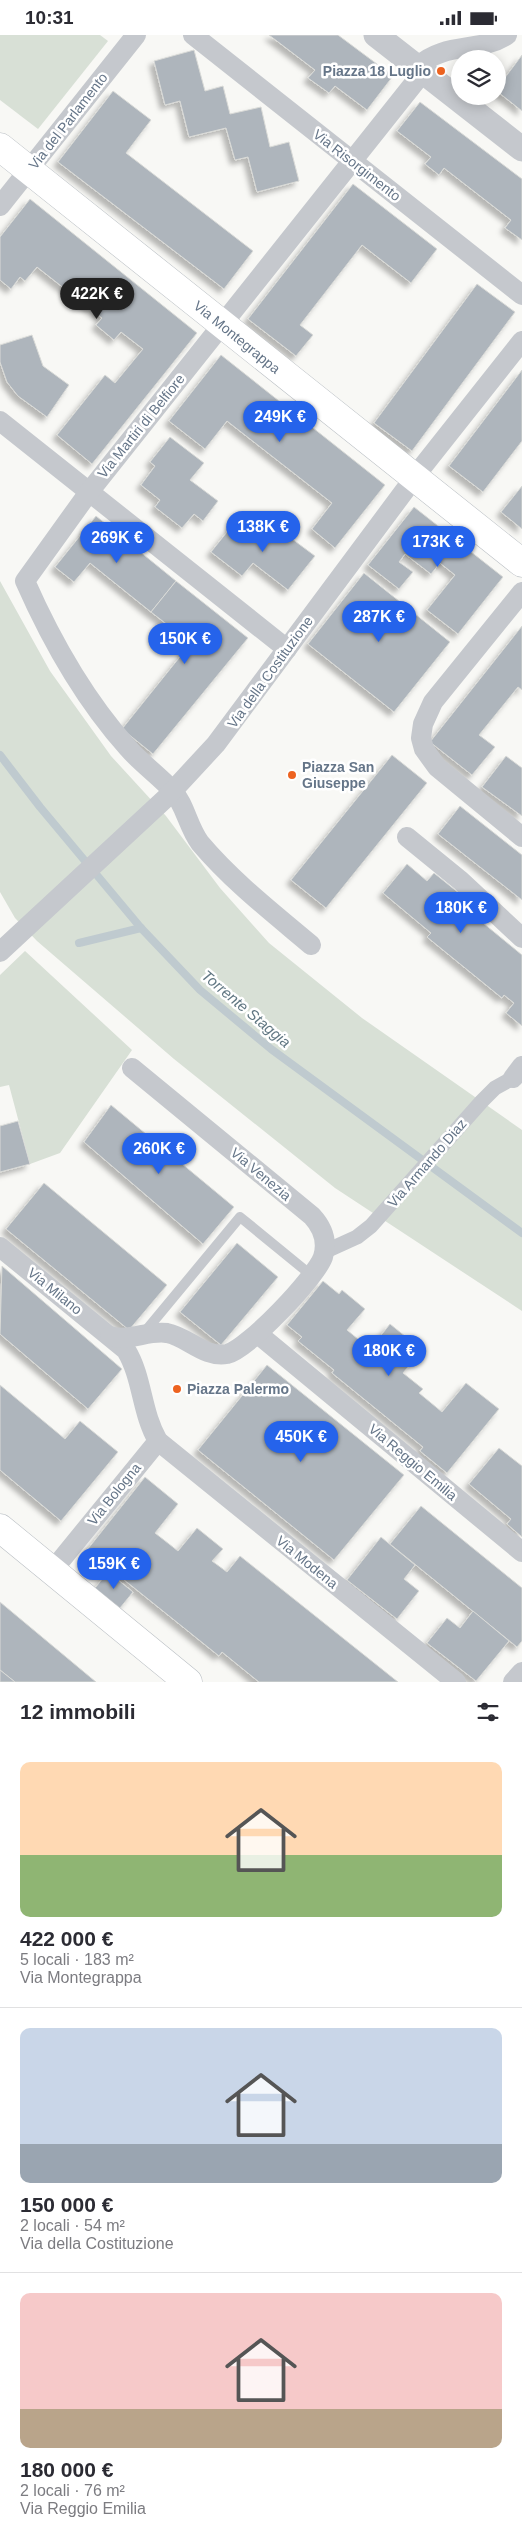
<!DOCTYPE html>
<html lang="it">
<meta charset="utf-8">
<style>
body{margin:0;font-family:Helvetica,sans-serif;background:#f7f7f7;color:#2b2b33;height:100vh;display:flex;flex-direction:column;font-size:19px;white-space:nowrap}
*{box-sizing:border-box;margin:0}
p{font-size:16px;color:#7c7c81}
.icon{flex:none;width:28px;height:28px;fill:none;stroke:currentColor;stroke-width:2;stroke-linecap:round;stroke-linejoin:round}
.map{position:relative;height:1647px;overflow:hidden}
.panel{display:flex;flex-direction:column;background:#fff;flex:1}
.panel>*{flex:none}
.buttons{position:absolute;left:451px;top:15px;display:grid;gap:10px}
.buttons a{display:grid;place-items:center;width:55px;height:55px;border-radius:50%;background:#fff;box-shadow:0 2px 12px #0003;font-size:25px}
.price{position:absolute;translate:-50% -42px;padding:0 11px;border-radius:18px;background:#2563eb;color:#fff;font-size:16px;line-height:32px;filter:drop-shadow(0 1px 2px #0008)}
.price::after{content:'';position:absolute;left:50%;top:30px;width:15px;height:11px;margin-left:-8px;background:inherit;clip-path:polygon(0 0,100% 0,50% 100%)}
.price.current{background:#222;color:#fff}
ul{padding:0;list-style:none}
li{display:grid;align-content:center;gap:10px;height:265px;padding:0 20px}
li+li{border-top:1px solid #e1e1e2}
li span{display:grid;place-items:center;height:155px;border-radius:10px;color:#555}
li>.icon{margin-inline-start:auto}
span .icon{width:90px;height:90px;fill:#fffc;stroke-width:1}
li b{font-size:21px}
h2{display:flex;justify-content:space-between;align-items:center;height:60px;padding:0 20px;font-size:21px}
.status{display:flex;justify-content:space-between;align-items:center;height:35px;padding:0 25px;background:#fff;direction:ltr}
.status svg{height:14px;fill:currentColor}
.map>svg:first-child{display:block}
</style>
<div class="status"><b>10:31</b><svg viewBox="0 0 49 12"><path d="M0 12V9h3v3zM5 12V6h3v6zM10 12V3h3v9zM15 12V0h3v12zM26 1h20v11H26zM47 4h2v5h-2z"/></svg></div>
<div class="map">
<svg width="522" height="1647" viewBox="0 0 522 1647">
<defs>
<filter id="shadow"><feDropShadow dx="-4.5" dy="4.5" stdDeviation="2.5" flood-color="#0004"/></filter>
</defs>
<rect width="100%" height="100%" fill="#f8f8f5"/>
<g fill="#d8e0d6">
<polygon points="0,0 100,0 108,6 38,94 0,65"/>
<polygon points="0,546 50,636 111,721 166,781 220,853 269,908 362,983 522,1095 522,1276 335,1153 174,1024 37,906 15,883 0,857"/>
<polygon points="25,916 132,1015 60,1118 30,1129 9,1050 0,1052 0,940"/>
</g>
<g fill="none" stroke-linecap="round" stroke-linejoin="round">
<g stroke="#bfcacf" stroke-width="8">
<polyline points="0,720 40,772 141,893 200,955 271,1014 522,1198"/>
<polyline points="79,908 141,893"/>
</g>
</g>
<g fill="#aeb5bc" stroke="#d9dad7" filter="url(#shadow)">
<polygon points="269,0 338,0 393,41 367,75 335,51 329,58 308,43 315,35"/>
<polygon points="194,15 205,56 223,51 230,79 261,72 270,112 289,107 299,146 257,157 248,122 235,125 226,93 189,102 180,66 165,70 154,26"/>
<polygon points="522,20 522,76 498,57 498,52"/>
<polygon points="113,56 151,85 126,118 253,216 224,254 58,127"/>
<polygon points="420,67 522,144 522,205 505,193 511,185 444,133 439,140 425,129 431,122 397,96"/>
<polygon points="353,149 437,214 411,248 362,210 300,290 313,300 296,321 248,284"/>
<polygon points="30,164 197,298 92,429 57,400 105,340 115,348 143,314 121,297 114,305 96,290 102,283 37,232 25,246 20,242 11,254 0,245 0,202"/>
<polygon points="477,249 515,277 412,416 374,388"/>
<polygon points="32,300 43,331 69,350 47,382 18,361 7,347 0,327 0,310"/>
<polygon points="221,320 385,450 335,513 312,494 332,468 227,386 205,414 169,386"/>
<polygon points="522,335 522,406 483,457 449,431"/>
<polygon points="170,402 204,428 190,445 218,466 203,486 194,479 182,493 155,472 160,465 141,450 155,431 150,427"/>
<polygon points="522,451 522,494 501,477"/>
<polygon points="414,472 503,542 458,599 427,575 455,540 440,528 431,539 405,519 399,527 413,537 399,554 368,530"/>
<polygon points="96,481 176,546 151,577 90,528 74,547 55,532"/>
<polygon points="239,482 271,507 280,495 315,521 288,555 253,528 242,541 211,517"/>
<polygon points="364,538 450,607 394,677 308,609"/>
<polygon points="176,546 248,603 153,719 122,694 191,608 151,577"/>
<polygon points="522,591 522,655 518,652 479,700 495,712 472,740 430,707"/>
<polygon points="392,720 427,748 326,873 291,845"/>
<polygon points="506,721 522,733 522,781 482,752"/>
<polygon points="460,771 522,820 522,865 438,799"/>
<polygon points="407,829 427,846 434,838 465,863 460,869 522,920 522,991 506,978 514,968 504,960 502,963 427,902 431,898 383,858"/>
<polygon points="111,1070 234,1172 203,1209 84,1107"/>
<polygon points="18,1086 30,1129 0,1137 0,1091"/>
<polygon points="44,1148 167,1250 129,1295 6,1194"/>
<polygon points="237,1208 278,1242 221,1310 180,1277"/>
<polygon points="2,1231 122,1334 88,1374 0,1299"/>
<polygon points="323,1246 339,1259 342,1255 365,1274 347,1295 370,1314 390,1289 422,1315 403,1338 423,1354 419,1358 442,1377 466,1348 499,1374 447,1438 420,1416 423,1412 332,1338 334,1335 298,1306 302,1302 287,1290"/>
<polygon points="267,1330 404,1440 334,1525 198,1415"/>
<polygon points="0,1350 65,1404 80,1386 118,1417 61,1486 0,1435"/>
<polygon points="499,1413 522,1431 522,1502 507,1489 511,1484 469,1449"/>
<polygon points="145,1442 178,1469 155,1498 178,1516 197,1493 223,1514 212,1526 227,1537 240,1521 398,1647 259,1647 222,1617 219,1621 87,1515"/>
<polygon points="421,1471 522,1553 522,1606 517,1612 390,1509"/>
<polygon points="381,1502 415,1530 404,1544 419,1556 397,1584 347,1545"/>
<polygon points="108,1537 133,1557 120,1573 95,1553"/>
<polygon points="0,1567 96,1647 15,1647 0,1635"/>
<polygon points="473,1576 509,1606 476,1646 427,1608 447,1583 460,1593"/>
<polygon points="0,1635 15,1647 0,1647"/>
</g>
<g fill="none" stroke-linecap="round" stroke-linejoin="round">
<g stroke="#b9bec3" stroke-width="29">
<g id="secondary">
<polyline points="0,112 522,528"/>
<polyline points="0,1493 188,1647"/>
</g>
</g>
<polyline stroke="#c5c8cd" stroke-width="10" points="143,1299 240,1182 311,1240"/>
<polyline stroke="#c5c8cd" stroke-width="15" points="324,1217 357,1202 371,1191 482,1066 495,1053 513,1043"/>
<g stroke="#c5c8cd" stroke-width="20">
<polyline points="193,0 522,260"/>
<path d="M417,32C445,6 480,18 507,0"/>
<polyline points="0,171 136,0"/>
<polyline points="0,386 287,614"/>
<polyline points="522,557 433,667 423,689 421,703 424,714 437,732 522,802"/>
<polyline points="407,802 461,846 522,903"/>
<path d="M311,910C273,878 232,846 200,808C188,792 185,769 172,755C158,740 141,728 128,713C85,665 51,605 25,546L89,457L423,37"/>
<polyline points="0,917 167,762 216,709 423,431 522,306"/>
<polyline points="513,1043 522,1031"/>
<path d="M0,1212L126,1315C143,1343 141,1377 158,1406L456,1647"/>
<polyline points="258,1299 522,1517"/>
<path d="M110,1301C129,1307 148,1295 167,1298C188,1302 204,1323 227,1319C248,1314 316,1242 323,1222C328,1206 323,1193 312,1181L132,1033"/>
<polyline points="52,1536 158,1406"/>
<polyline points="513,1647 522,1637"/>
</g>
<polyline stroke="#c5c8cd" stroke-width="25" points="376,0 522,114"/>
<use href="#secondary" stroke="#fff" stroke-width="28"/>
</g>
<g fill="#ed6320" stroke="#fff" stroke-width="2">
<circle cx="441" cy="36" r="5"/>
<circle cx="292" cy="740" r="5"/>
<circle cx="177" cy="1354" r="5"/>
</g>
<g text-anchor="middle" stroke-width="5" stroke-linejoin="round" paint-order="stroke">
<g font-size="14" font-weight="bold" fill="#657588" stroke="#fff" text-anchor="start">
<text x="431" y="41" text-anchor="end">Piazza 18 Luglio</text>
<text x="302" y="737">Piazza San<tspan x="302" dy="16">Giuseppe</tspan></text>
<text x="187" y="1359">Piazza Palermo</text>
</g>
<g font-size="14" fill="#657588" stroke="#fff">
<text transform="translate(68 86) rotate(-52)" y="5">Via del Parlamento</text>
<text transform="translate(357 130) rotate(38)" y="5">Via Risorgimento</text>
<text transform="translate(237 302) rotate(39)" y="5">Via Montegrappa</text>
<text transform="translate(141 391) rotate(-51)" y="5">Via Martiri di Belfiore</text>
<text transform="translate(270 637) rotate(-54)" y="5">Via della Costituzione</text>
<text transform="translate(427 1128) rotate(-49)" y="5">Via Armando Diaz</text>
<text transform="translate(261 1139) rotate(40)" y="5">Via Venezia</text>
<text transform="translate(55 1256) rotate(39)" y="5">Via Milano</text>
<text transform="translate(413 1427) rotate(40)" y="5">Via Reggio Emilia</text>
<text transform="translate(114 1459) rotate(-51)" y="5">Via Bologna</text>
<text transform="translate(307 1527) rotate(39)" y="5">Via Modena</text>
</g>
<g font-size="15" font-style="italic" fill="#617783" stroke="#fff">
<text transform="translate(246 974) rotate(40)" y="5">Torrente Staggia</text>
</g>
</g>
</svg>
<div class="buttons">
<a><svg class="icon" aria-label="layers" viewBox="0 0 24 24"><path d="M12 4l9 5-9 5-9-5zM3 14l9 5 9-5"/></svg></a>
</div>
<b class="price current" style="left:97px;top:285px">422K €</b>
<b class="price" style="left:280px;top:408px">249K €</b>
<b class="price" style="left:263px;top:518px">138K €</b>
<b class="price" style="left:117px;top:529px">269K €</b>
<b class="price" style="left:438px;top:533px">173K €</b>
<b class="price" style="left:379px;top:608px">287K €</b>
<b class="price" style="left:185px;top:630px">150K €</b>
<b class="price" style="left:461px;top:899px">180K €</b>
<b class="price" style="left:159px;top:1140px">260K €</b>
<b class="price" style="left:389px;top:1342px">180K €</b>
<b class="price" style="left:301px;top:1428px">450K €</b>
<b class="price" style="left:114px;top:1555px">159K €</b>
</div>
<section class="panel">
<h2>12 immobili<svg class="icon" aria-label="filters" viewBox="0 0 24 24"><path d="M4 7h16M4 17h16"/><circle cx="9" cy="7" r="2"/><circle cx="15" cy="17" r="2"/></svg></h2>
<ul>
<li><span style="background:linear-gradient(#ffd9b3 60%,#8fb573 0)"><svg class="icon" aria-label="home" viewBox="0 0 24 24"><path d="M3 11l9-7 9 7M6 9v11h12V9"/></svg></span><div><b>422 000 €</b><p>5 locali · 183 m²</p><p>Via Montegrappa</p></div></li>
<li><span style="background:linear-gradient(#c9d6e8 75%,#9aa5b1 0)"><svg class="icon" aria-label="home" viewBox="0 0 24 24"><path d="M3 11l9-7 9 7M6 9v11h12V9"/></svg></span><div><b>150 000 €</b><p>2 locali · 54 m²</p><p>Via della Costituzione</p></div></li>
<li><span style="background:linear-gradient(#f6c9c9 75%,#b9a48a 0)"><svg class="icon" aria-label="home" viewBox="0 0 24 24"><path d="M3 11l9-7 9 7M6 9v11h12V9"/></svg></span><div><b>180 000 €</b><p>2 locali · 76 m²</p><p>Via Reggio Emilia</p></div></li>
</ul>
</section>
